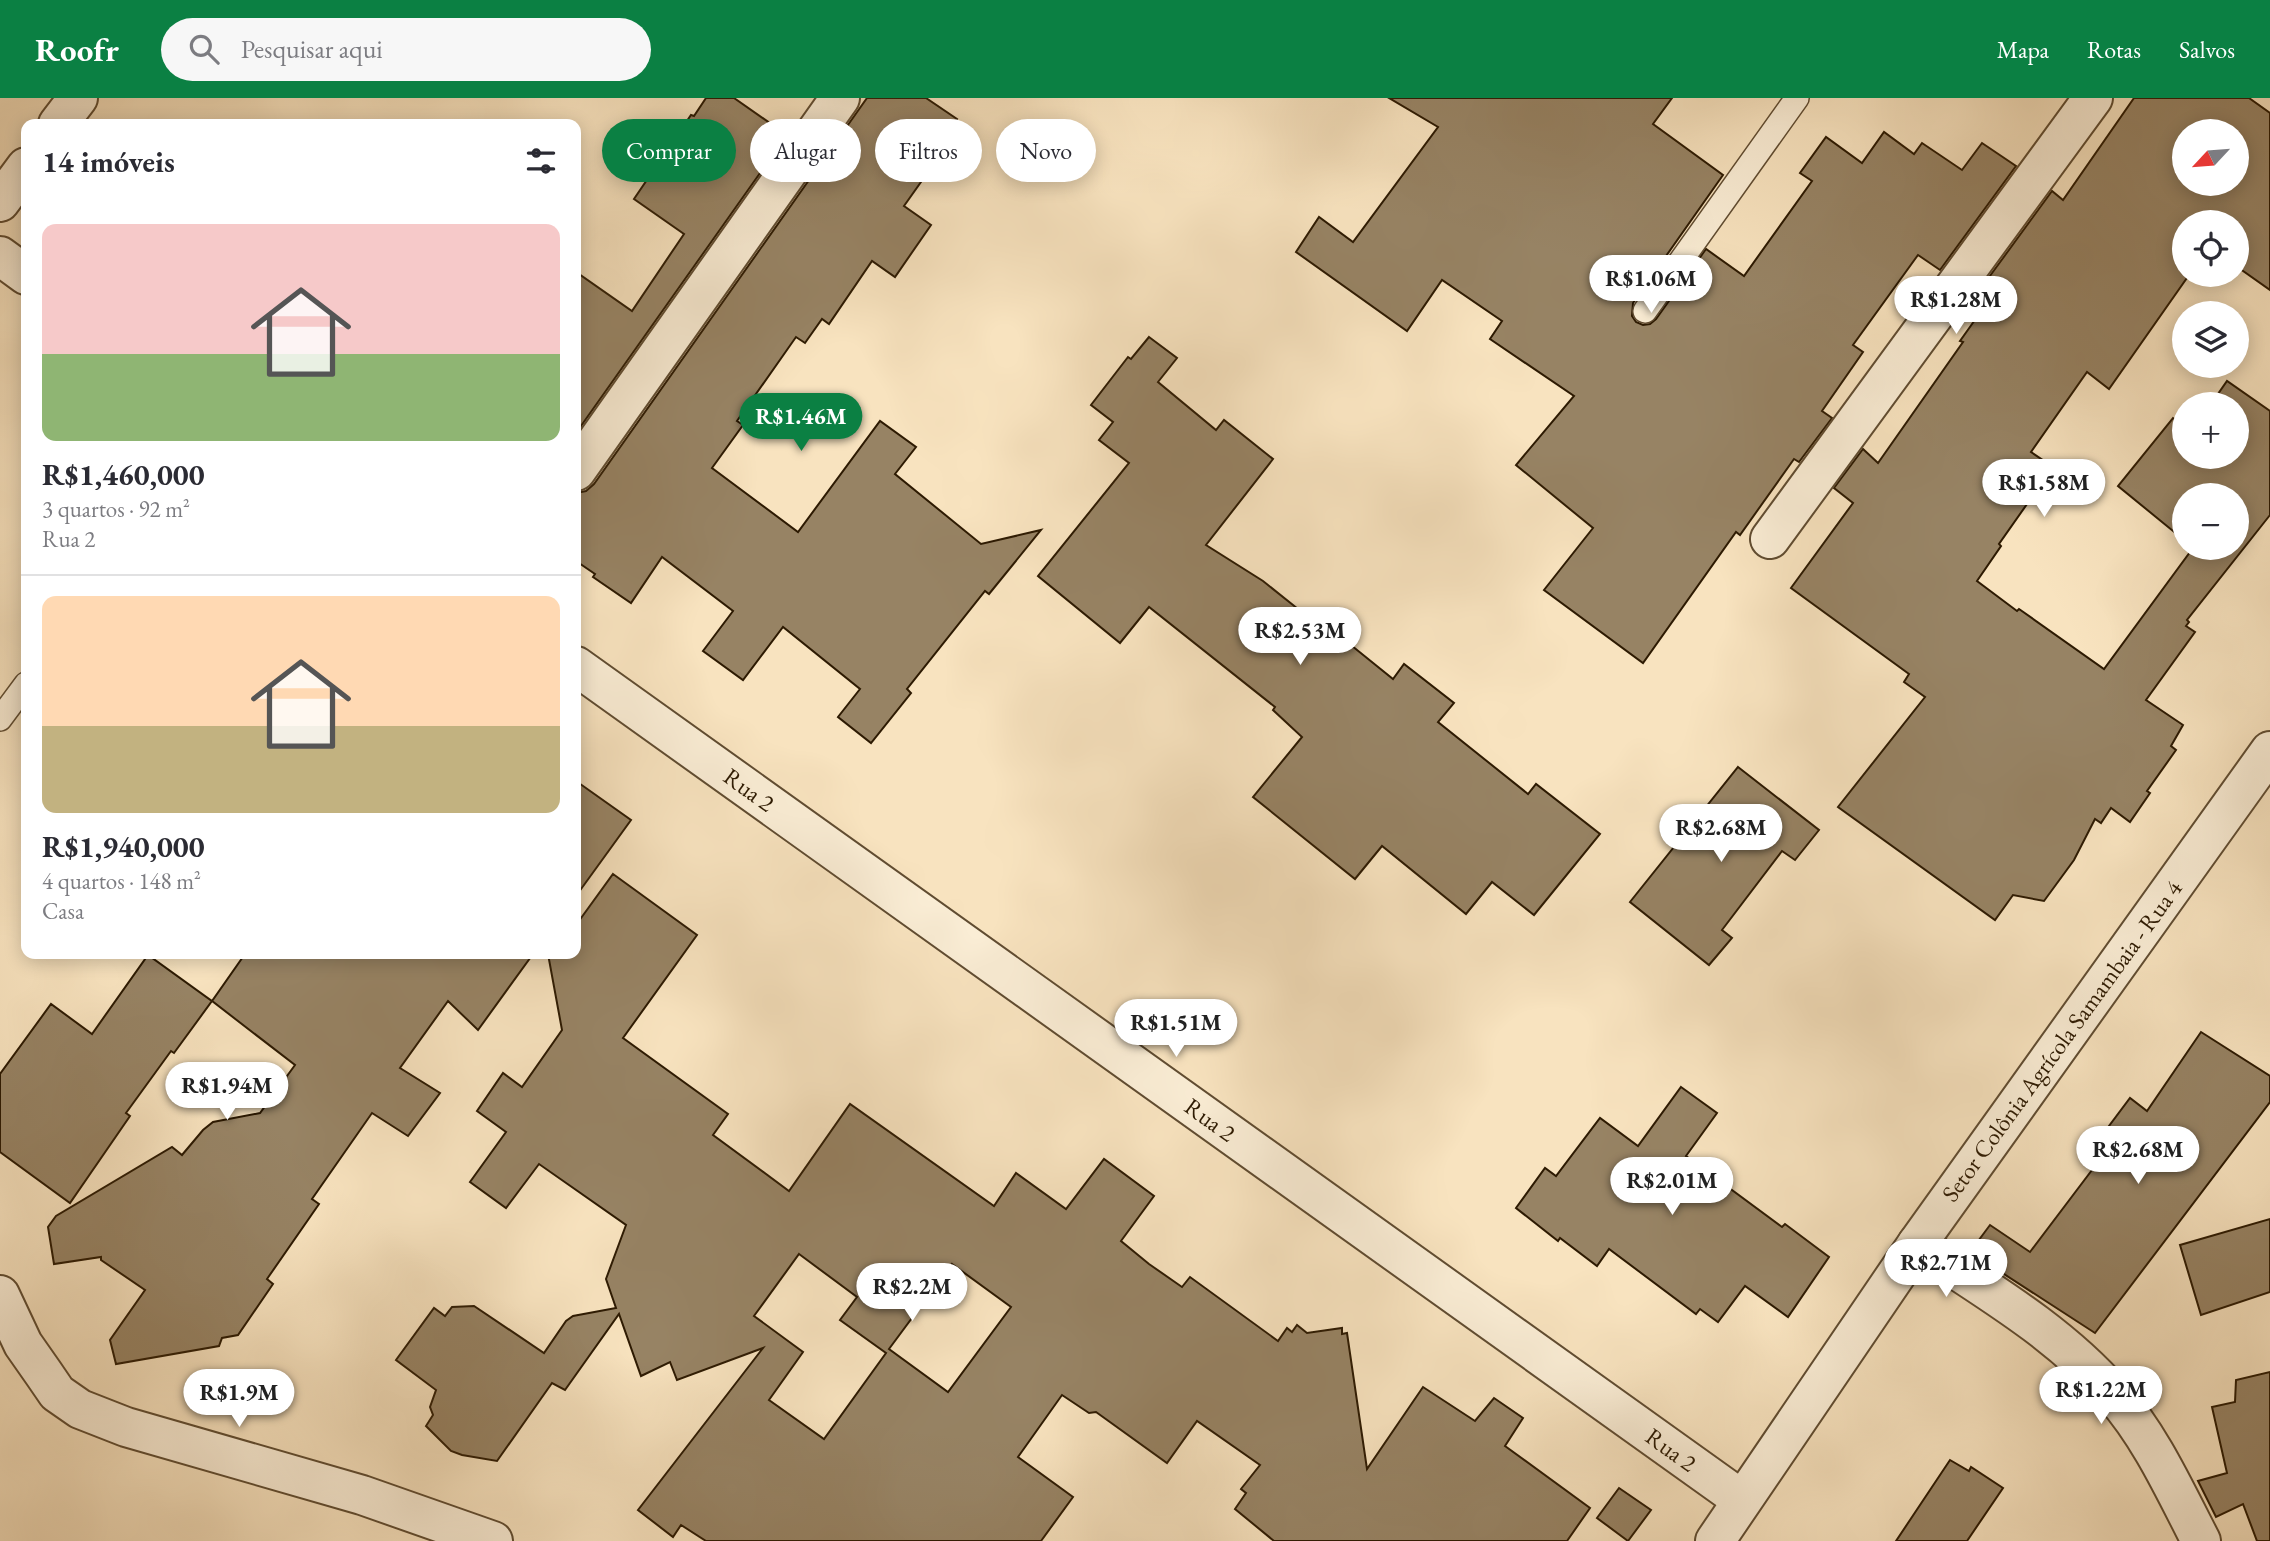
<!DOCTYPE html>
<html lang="pt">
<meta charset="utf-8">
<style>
body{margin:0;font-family:"EB Garamond",serif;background:#f7f7f7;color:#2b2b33;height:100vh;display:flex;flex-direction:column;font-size:26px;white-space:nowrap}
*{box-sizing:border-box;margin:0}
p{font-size:23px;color:#7c7c81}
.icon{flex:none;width:38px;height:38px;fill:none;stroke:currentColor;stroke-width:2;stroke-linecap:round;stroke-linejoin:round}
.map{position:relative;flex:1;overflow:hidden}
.sheet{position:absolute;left:21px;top:21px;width:560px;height:840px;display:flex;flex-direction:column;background:#fff;border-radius:14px;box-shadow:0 4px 18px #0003}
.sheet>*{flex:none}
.top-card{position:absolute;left:602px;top:21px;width:665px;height:63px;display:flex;gap:14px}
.needle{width:46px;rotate:244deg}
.tools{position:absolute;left:2172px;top:21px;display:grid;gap:14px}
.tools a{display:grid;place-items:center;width:77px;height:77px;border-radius:50%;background:#fff;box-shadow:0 4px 18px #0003;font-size:35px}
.price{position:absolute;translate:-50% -60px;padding:0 16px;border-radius:24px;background:#fff;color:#222;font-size:23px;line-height:46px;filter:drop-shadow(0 2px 4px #0008)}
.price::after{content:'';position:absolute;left:50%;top:42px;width:21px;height:16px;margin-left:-10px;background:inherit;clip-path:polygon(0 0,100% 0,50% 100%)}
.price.selected{background:#0b8043;color:#fff}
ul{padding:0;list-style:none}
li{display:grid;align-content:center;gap:14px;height:371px;padding:0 21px}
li+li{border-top:2px solid #e1e1e2}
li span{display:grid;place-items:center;height:217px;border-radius:14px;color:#555}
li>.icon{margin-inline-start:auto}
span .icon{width:126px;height:126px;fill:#fffc;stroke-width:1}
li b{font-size:30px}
h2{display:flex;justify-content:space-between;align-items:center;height:84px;padding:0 21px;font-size:30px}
.tag{padding:0 24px;border-radius:32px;background:#fff;box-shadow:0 4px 18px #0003;font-size:24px;line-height:63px}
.tag.selected{background:#0b8043;color:#fff}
header{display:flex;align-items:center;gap:42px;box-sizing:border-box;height:98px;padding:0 35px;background:#0b8043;color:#fff}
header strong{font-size:33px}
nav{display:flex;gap:38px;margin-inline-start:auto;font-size:24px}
.search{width:490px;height:63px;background:#f7f7f7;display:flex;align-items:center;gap:18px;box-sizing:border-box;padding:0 24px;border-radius:38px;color:#7c7c81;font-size:26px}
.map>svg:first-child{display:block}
</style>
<header>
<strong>Roofr</strong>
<div class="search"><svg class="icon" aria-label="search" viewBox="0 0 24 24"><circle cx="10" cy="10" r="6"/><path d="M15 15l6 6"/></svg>Pesquisar aqui</div>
<nav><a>Mapa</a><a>Rotas</a><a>Salvos</a></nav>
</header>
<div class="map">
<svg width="2270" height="1443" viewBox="0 0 2270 1443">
<rect width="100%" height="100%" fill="#f8e3bf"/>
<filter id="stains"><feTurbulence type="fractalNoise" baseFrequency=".00286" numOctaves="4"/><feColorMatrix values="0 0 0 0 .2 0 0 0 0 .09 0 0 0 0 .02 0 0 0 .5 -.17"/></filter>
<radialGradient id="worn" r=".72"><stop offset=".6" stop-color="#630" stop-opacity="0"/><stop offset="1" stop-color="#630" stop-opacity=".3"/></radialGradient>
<g fill="#978364" stroke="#2d1a02" stroke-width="2" fill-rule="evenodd">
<polygon points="706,0 734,0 787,37 576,335 576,174 632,213 684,136 634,101 691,17 694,18"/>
<polygon points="867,0 926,0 957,21 950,32 955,36 904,108 931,127 895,179 872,163 829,226 822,221 805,245 796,239 737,323 743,327 712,370 798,434 880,323 916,349 895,376 981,446 1041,432 989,496 985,493 907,591 911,595 871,645 838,619 860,591 783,529 743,582 703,553 733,513 662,459 631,505 593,479 595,476 576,463 576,395 586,393 594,386"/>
<polygon points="1389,0 1672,0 1653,26 1723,77 1633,205 1632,218 1636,224 1643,227 1650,226 1656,221 1706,151 1744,178 1812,83 1800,75 1826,39 1862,65 1884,34 1914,56 1922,45 1962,72 1982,45 2016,68 1940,172 1918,157 1853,247 1863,254 1822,313 1832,320 1799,364 1794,361 1740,437 1736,434 1643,565 1544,492 1593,430 1516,367 1574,298 1490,241 1502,223 1442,182 1407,233 1296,154 1319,119 1353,144 1438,29"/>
<path d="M2134,0H2249L2270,15V192L2236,168V124H2184V177H2189L2109,291L2087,274L2031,354L2053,369L1999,446L2001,448L1977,483L2017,513L2019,511L2104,571L2193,450H2236V397H2184V442L2118,388L2173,320L2184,328V359H2236V306H2211L2227,283L2270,313V417L2187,522L2189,524L2186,528L2195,534L2146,602L2183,627L2171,648L2176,652L2147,693L2150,695L2130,724L2111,710L2101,725L2095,721L2074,762L2044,803L2013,797L1995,822L1838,709L1925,599L1904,584L1909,576L1791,490L1853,405L1834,390L1863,351L1878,365L1963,244L1960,243L1987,205L1976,197L2052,93L2063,102ZM2184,33H2236V86H2184Z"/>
<polygon points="1149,239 1177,260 1158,284 1216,332 1224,322 1273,361 1206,447 1263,483 1298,511 1339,541 1341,539 1393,581 1404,566 1454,605 1438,624 1528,696 1536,686 1600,736 1534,817 1492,784 1466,816 1382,748 1355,781 1253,699 1302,639 1273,612 1275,609 1149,509 1120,545 1038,478 1129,365 1099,342 1113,324 1091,307 1128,259 1131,261"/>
<polygon points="1738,669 1819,732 1795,762 1782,753 1722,832 1732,840 1709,867 1630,804"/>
<polygon points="576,683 631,722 576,798"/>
<path d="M613,776L697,837L623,940L728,1016L713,1037L789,1093L850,1006L994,1108L1016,1075L1066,1111L1104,1061L1154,1098L1121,1143L1149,1166L1182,1189L1190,1179L1278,1243L1287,1230L1292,1234L1297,1227L1307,1235L1342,1230V1236L1347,1235L1367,1371L1423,1289L1475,1323L1494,1300L1523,1320L1505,1348L1590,1410L1567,1443H1274L1235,1411L1246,1395L1241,1391L1260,1367L1197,1323L1167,1365L1096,1314L1089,1315L1062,1297L1018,1359L1073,1399L1041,1443H706L681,1427L673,1439L638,1412L763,1250L677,1282L670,1264L641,1278L619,1216L565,1292L552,1285L497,1363L462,1357L451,1353L426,1328L433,1317L430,1309L436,1292L396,1262L434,1210L445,1218L452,1209L474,1208L544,1255L566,1223L573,1218L616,1210L606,1181L626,1127L539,1066L506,1110L470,1084L506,1034L477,1013L503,975L522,989L562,932L548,856H576V827ZM799,1156L857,1199L840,1222L886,1255L824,1341L769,1302L803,1254L754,1218ZM952,1166L1011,1209L948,1294L889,1251Z"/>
<polygon points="245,856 533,856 478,932 448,903 400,970 440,995 408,1038 372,1015 312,1101 319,1106 267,1181 273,1186 238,1237 222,1240 219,1248 116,1266 110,1242 145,1192 101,1162 101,1159 54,1166 48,1129 56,1118 172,1049 182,1057 203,1032 213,1024 260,1015 295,967 212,903 174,955 171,953 126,1015 130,1018 70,1105 0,1054 0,976 51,906 92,936 148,857 212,903"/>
<polygon points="2201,934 2270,978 2270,1004 2095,1235 1970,1154 1990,1127 2030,1154 2095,1068 2085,1060 2130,1000 2147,1013"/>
<polygon points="1681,989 1717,1015 1686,1058 1782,1129 1785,1126 1829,1159 1788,1219 1745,1188 1718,1224 1700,1211 1696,1216 1609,1151 1597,1168 1560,1140 1558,1143 1516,1110 1545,1070 1556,1078 1600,1020 1638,1048"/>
<polygon points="2270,1121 2270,1194 2201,1217 2180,1147"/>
<polygon points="2270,1274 2270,1443 2257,1443 2243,1406 2216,1419 2198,1383 2227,1375 2212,1309 2235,1304 2236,1282"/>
<polygon points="1950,1362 1969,1373 1971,1369 2003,1390 1967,1443 1896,1443"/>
<polygon points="1619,1390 1651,1412 1628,1443 1597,1420"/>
</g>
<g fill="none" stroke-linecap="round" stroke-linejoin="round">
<g stroke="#604c31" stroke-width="26">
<g id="lane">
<polyline points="1645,213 1797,0"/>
<polyline points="0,621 26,586"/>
</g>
</g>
<g stroke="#604c31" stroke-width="42">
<g id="street">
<polyline points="58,26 78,0"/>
<polyline points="0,104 26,69"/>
<polyline points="0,158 26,177"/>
<polyline points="576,373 840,0"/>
<polyline points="1770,441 2093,0"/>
<polyline points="576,568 1742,1402"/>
<path d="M1917,1146C1985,1191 2059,1234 2113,1296C2151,1339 2175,1393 2201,1443"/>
<polyline points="0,1197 23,1246 44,1276 57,1295 80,1311 126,1329 362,1397 493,1443"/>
<polyline points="1715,1443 1917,1146 2270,653"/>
</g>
</g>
<use href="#lane" stroke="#faedd5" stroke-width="23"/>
<use href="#street" stroke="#faedd5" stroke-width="38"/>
</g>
<g text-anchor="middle" stroke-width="5" stroke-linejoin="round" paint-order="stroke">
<g font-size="24" fill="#2d1a02" stroke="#faedd5">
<text transform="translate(749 692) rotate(36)" y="8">Rua 2</text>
<text transform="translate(2062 943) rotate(-54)" y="8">Setor Colônia Agrícola Samambaia - Rua 4</text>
<text transform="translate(1210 1022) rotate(36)" y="8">Rua 2</text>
<text transform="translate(1671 1352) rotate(36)" y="8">Rua 2</text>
</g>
</g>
<rect width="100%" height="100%" filter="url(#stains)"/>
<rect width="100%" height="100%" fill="url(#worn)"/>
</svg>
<div class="tools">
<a><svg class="needle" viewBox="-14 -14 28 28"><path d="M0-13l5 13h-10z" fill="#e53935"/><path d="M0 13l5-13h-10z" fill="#7c7c81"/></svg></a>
<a><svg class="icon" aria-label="locate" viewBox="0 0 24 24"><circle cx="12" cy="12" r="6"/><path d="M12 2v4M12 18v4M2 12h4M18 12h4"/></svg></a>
<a><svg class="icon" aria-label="layers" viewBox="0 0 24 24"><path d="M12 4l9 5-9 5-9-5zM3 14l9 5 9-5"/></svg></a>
<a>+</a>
<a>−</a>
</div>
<b class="price" style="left:1651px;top:217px">R$1.06M</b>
<b class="price" style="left:1956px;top:238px">R$1.28M</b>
<b class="price selected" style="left:801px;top:355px">R$1.46M</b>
<b class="price" style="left:2044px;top:421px">R$1.58M</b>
<b class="price" style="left:1300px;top:569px">R$2.53M</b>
<b class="price" style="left:1721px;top:766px">R$2.68M</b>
<b class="price" style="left:1176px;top:961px">R$1.51M</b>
<b class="price" style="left:227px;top:1024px">R$1.94M</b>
<b class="price" style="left:2138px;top:1088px">R$2.68M</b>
<b class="price" style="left:1672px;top:1119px">R$2.01M</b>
<b class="price" style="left:1946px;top:1201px">R$2.71M</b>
<b class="price" style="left:912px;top:1225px">R$2.2M</b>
<b class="price" style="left:2101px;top:1328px">R$1.22M</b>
<b class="price" style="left:239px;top:1331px">R$1.9M</b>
<div class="top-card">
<a class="tag selected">Comprar</a>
<a class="tag">Alugar</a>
<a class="tag">Filtros</a>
<a class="tag">Novo</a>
</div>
<section class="sheet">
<h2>14 imóveis<svg class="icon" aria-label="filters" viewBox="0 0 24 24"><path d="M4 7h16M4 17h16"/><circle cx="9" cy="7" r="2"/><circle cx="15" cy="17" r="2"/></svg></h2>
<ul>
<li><span style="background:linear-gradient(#f6c9c9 60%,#8fb573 0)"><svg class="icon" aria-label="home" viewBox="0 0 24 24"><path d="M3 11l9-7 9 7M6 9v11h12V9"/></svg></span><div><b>R$1,460,000</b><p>3 quartos · 92 m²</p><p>Rua 2</p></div></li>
<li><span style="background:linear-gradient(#ffd9b3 60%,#c2b280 0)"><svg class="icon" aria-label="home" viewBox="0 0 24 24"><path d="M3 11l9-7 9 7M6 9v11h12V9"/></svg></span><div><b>R$1,940,000</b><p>4 quartos · 148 m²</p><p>Casa</p></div></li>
</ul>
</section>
</div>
